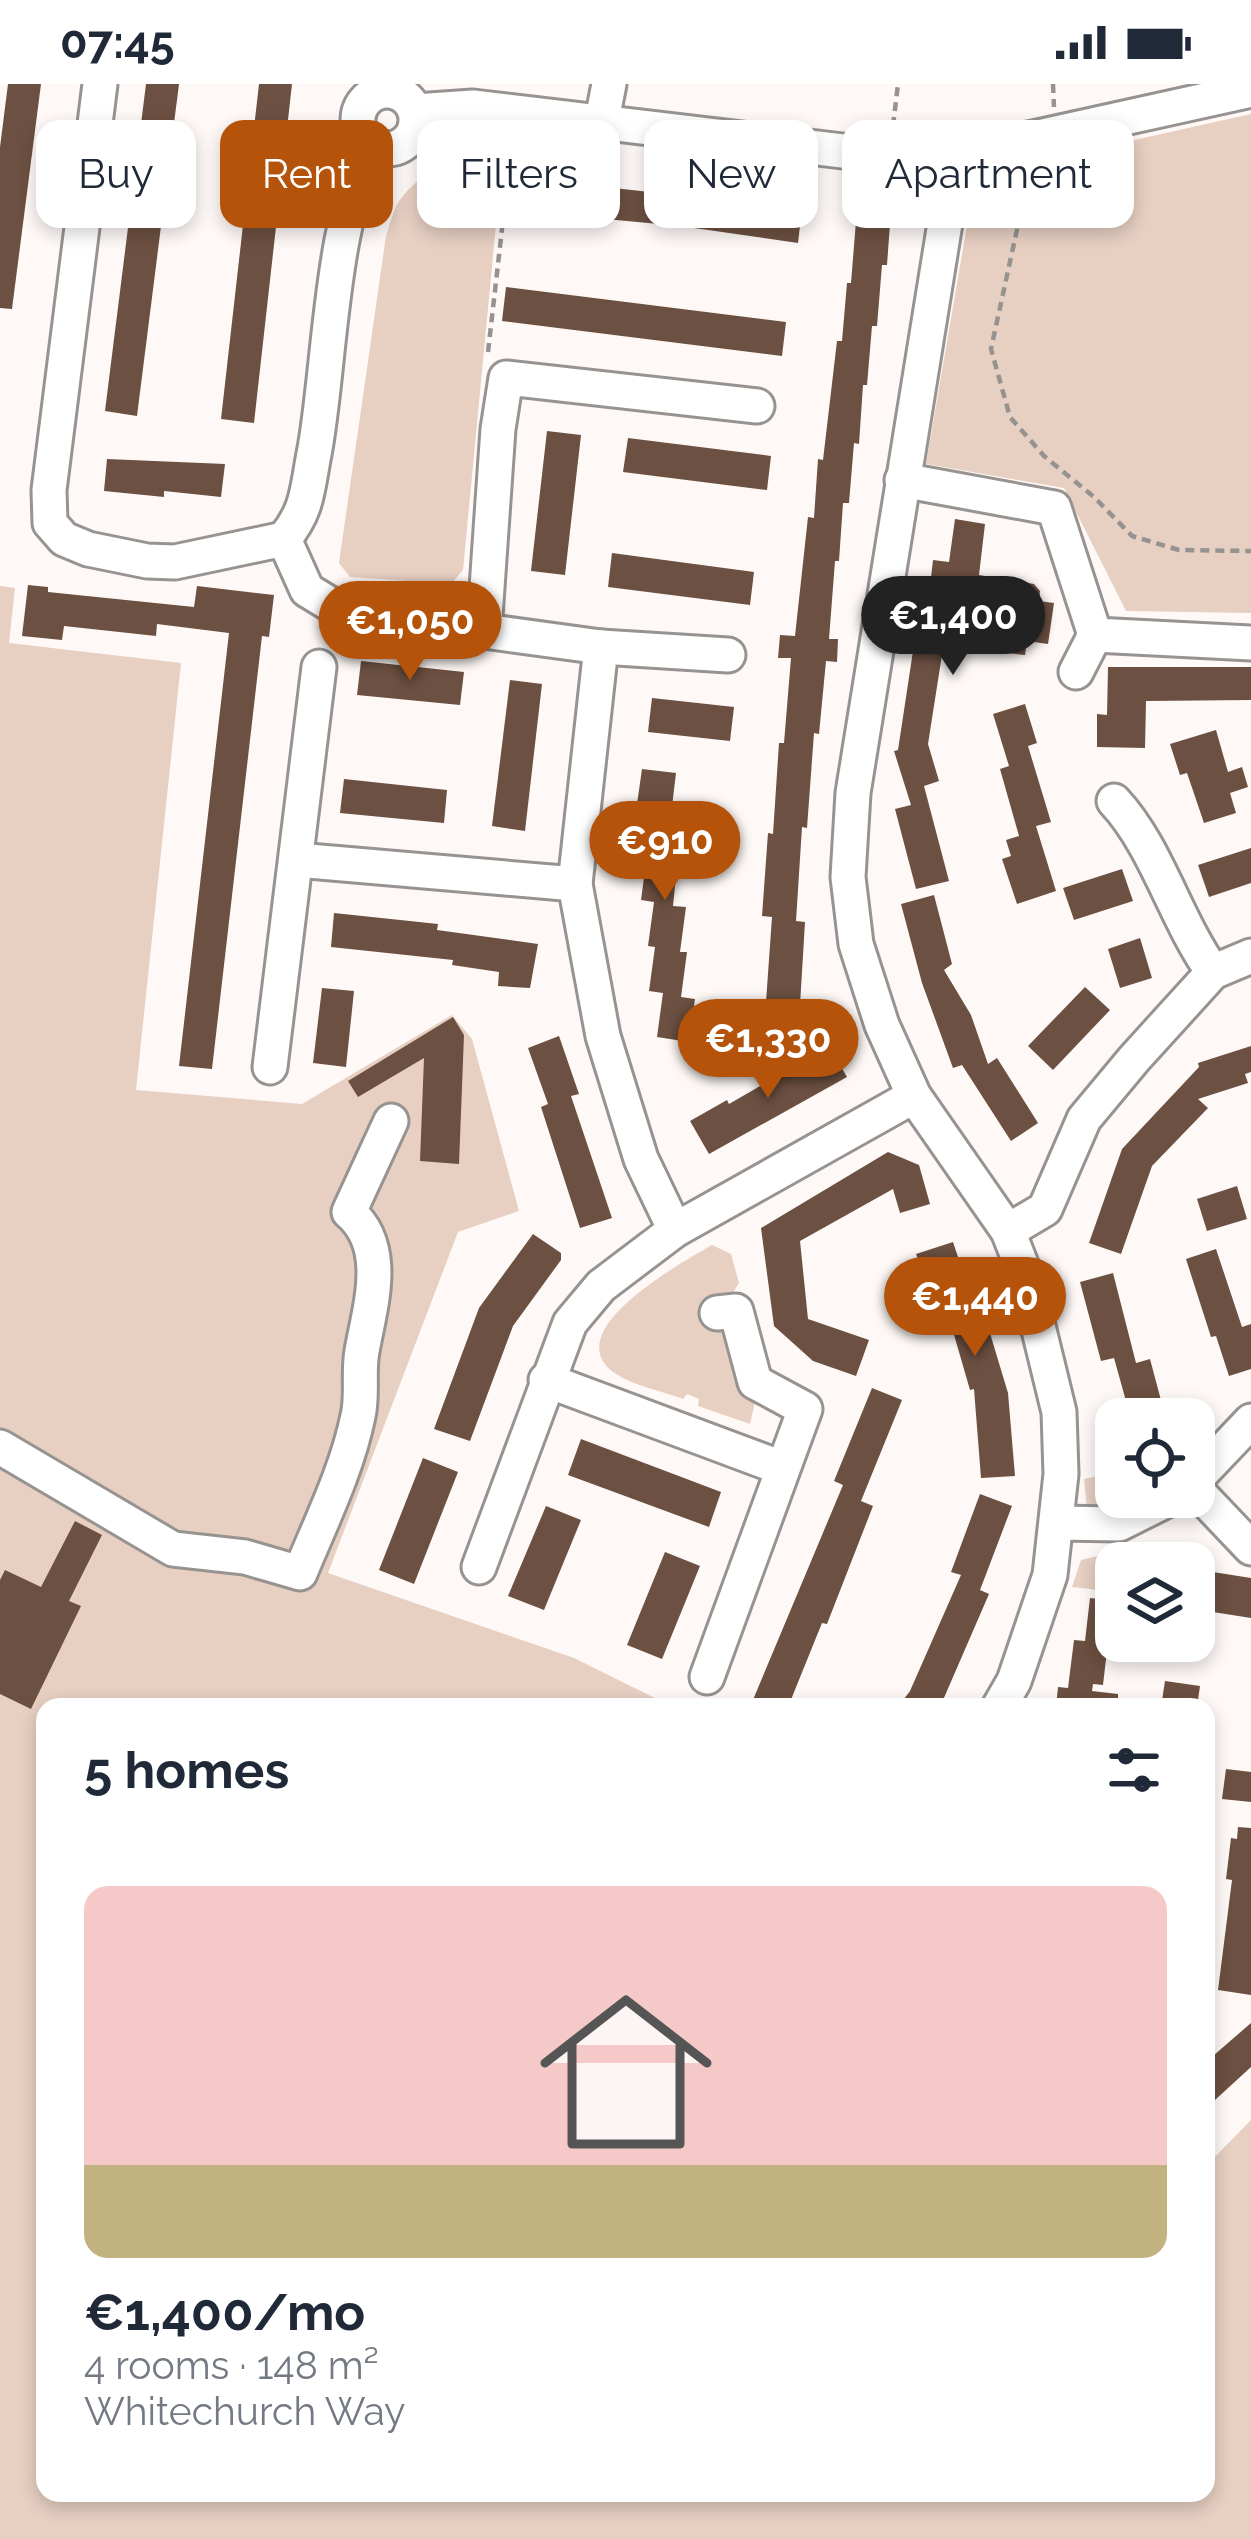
<!DOCTYPE html>
<meta charset="utf-8">
<style>
body{margin:0;font-family:Raleway,sans-serif;background:#f2f2f3;color:#1f2937;height:100vh;display:flex;flex-direction:column;font-size:45px;white-space:nowrap}
*{box-sizing:border-box;margin:0}
p{font-size:39px;color:#747a83}
.icon{flex:none;width:66px;height:66px;fill:none;stroke:currentColor;stroke-width:2;stroke-linecap:round;stroke-linejoin:round}
.map{position:relative;flex:1;overflow:hidden}
.details{position:absolute;left:36px;top:1614px;width:1179px;height:804px;display:flex;flex-direction:column;background:#fff;border-radius:24px;box-shadow:0 6px 18px #0003}
.details>*{flex:none}
.guide{position:absolute;left:36px;top:36px;width:1179px;height:108px;display:flex;gap:24px}
.tools{position:absolute;left:1095px;top:1314px;display:grid;gap:24px}
.tools a{display:grid;place-items:center;width:120px;height:120px;border-radius:24px;background:#fff;box-shadow:0 6px 18px #0003;font-size:60px}
.price{position:absolute;translate:-50% -102px;padding:0 27px;border-radius:42px;background:#b45309;color:#fff;font-size:39px;line-height:78px;filter:drop-shadow(0 3px 6px #0008)}
.price::after{content:'';position:absolute;left:50%;top:72px;width:36px;height:27px;margin-left:-18px;background:inherit;clip-path:polygon(0 0,100% 0,50% 100%)}
.price.active{background:#222;color:#fff}
ul{padding:0;list-style:none}
li{display:grid;align-content:center;gap:24px;height:636px;padding:0 48px}
li+li{border-top:3px solid #e0e1e3}
li span{display:grid;place-items:center;height:372px;border-radius:24px;color:#555}
li>.icon{margin-inline-start:auto}
span .icon{width:216px;height:216px;fill:#fffc;stroke-width:1}
li b{font-size:51px}
h2{display:flex;justify-content:space-between;align-items:center;height:144px;padding:0 48px;font-size:51px}
.chip{padding:0 42px;border-radius:24px;background:#fff;box-shadow:0 6px 18px #0003;font-size:42px;line-height:108px}
.chip.active{background:#b45309;color:#fff}
.status{display:flex;justify-content:space-between;align-items:center;height:84px;padding:0 60px;background:#fff;direction:ltr}
.status svg{height:33px;fill:currentColor}
.map>svg:first-child{display:block}
</style>
<div class="status"><b>07:45</b><svg viewBox="0 0 49 12"><path d="M0 12V9h3v3zM5 12V6h3v6zM10 12V3h3v9zM15 12V0h3v12zM26 1h20v11H26zM47 4h2v5h-2z"/></svg></div>
<div class="map">
<svg width="1251" height="2455" viewBox="0 0 1251 2455">
<rect width="100%" height="100%" fill="#fef9f7"/>
<g fill="#e7cfc2">
<polygon points="1251,30 1251,529 1126,527 1064,404 926,380 971,118 1031,79"/>
<path d="M503,67L463,486L451,500L350,493L339,479L386,152C390,141 393,125 400,116C424,83 464,69 503,67Z"/>
<polygon points="0,502 15,504 9,559 181,579 136,1006 302,1020 452,931 472,955 519,1127 458,1148 328,1489 574,1574 673,1623 45,1623 45,2409 1206,2409 1206,2082 1251,2036 1251,2455 0,2455"/>
<path d="M712,1161L731,1170L739,1199L730,1213L701,1220L706,1246L724,1243L756,1314L750,1340L698,1322L699,1315L687,1310L683,1315C662,1307 631,1301 613,1288C558,1246 683,1178 712,1161Z"/>
<polygon points="1116,1388 1116,1413 1151,1413 1119,1429 1087,1425 1084,1395"/>
<polygon points="1145,1461 1142,1479 1116,1479 1116,1508 1072,1503 1081,1476"/>
</g>
<g fill="#6c5041">
<polygon points="8,0 41,0 12,225 0,224 0,63"/>
<polygon points="146,0 179,0 137,332 105,327"/>
<polygon points="259,0 292,0 254,339 221,335"/>
<polygon points="524,94 802,125 798,159 680,142 520,127"/>
<polygon points="856,137 890,140 887,181 882,181 877,242 872,242 867,301 863,301 859,360 854,359 849,419 843,419 839,477 835,477 829,555 838,555 837,578 826,577 819,650 814,649 807,744 802,743 796,837 805,838 800,921 766,918 772,833 762,832 768,749 773,750 779,659 784,659 791,574 778,574 780,551 795,552 808,433 814,434 818,375 823,376 837,257 842,257 847,199 851,199"/>
<polygon points="506,203 786,238 782,272 502,237"/>
<polygon points="547,347 581,351 565,491 531,487"/>
<polygon points="628,354 771,372 767,406 623,388"/>
<polygon points="107,375 225,380 221,413 164,407 164,413 104,407"/>
<polygon points="955,435 985,440 979,491 1034,500 1040,507 1039,517 1054,519 1048,560 1027,557 1025,571 985,566 993,513 952,507 928,660 939,697 924,702 949,797 916,805 895,725 911,721 894,667 898,666 923,501 930,502 933,476 949,478"/>
<polygon points="612,469 754,488 750,521 608,503"/>
<polygon points="28,501 48,503 48,508 194,523 197,502 274,511 269,553 262,552 212,985 179,982 229,549 157,540 156,552 64,542 62,556 22,552"/>
<polygon points="361,577 464,588 460,621 357,611"/>
<polygon points="1108,583 1251,583 1251,616 1146,617 1145,664 1097,663 1097,630 1107,631"/>
<polygon points="510,596 542,600 525,747 492,742"/>
<polygon points="652,614 734,623 730,657 648,648"/>
<polygon points="1025,620 1037,659 1028,662 1051,738 1036,742 1056,807 1017,820 1002,775 1011,772 1006,756 1019,752 1000,685 1009,682 993,630"/>
<polygon points="1216,646 1228,688 1242,683 1248,703 1230,709 1236,729 1204,739 1187,689 1180,691 1170,660"/>
<polygon points="642,685 676,689 671,731 682,732 673,822 686,823 680,868 687,868 681,913 695,915 689,958 657,953 663,909 649,907 655,863 648,862 654,818 641,816 647,771 642,770 647,728 636,727"/>
<polygon points="344,695 447,706 444,739 340,729"/>
<polygon points="1251,764 1251,799 1209,813 1198,781"/>
<polygon points="1122,785 1133,817 1074,836 1063,804"/>
<polygon points="934,811 952,880 944,886 971,931 988,980 997,974 1038,1039 1011,1057 962,981 953,984 922,899 901,820"/>
<polygon points="334,829 438,840 437,846 538,860 530,904 498,902 499,888 452,881 453,876 331,863"/>
<polygon points="1140,854 1152,894 1120,904 1108,865"/>
<polygon points="1085,903 1110,926 1053,986 1028,962"/>
<polygon points="322,904 354,907 346,983 313,979"/>
<polygon points="453,933 464,951 459,1080 420,1077 424,974 358,1013 348,997"/>
<polygon points="559,952 579,1010 571,1012 612,1134 580,1144 541,1023 548,1020 528,964"/>
<polygon points="829,962 847,993 709,1070 690,1037 727,1016 729,1020"/>
<polygon points="1251,962 1251,988 1245,990 1248,999 1198,1015 1208,1024 1152,1082 1121,1170 1089,1159 1122,1065 1199,983 1198,979"/>
<polygon points="888,1068 919,1081 930,1120 900,1129 893,1105 800,1157 808,1235 869,1256 856,1292 813,1277 774,1242 761,1144"/>
<polygon points="1237,1102 1247,1135 1207,1147 1197,1115"/>
<polygon points="533,1150 561,1169 561,1176 513,1242 470,1357 434,1345 479,1224"/>
<polygon points="953,1158 973,1218 980,1216 1008,1309 1015,1392 981,1394 974,1305 970,1306 946,1223 940,1225 927,1187 922,1186 916,1170"/>
<polygon points="1216,1165 1242,1243 1251,1240 1251,1285 1229,1292 1216,1252 1211,1253 1186,1175"/>
<polygon points="1113,1189 1136,1279 1150,1275 1166,1335 1131,1335 1114,1274 1101,1277 1080,1198"/>
<polygon points="872,1304 902,1316 861,1417 873,1422 827,1540 822,1539 788,1623 750,1623 843,1401 834,1397"/>
<polygon points="581,1355 721,1408 709,1443 568,1391"/>
<polygon points="423,1374 458,1388 414,1500 379,1486"/>
<polygon points="980,1410 1012,1422 980,1506 989,1510 940,1623 898,1623 910,1607 961,1491 951,1488"/>
<polygon points="546,1422 581,1436 544,1526 508,1512"/>
<polygon points="75,1437 102,1451 69,1517 81,1522 31,1625 0,1610 0,1496 5,1486 41,1503"/>
<polygon points="665,1468 700,1482 662,1575 627,1561"/>
<polygon points="1194,1485 1251,1494 1251,1534 1194,1525"/>
<polygon points="1090,1514 1116,1517 1116,1559 1108,1558 1103,1601 1093,1600 1092,1607 1118,1610 1118,1623 1056,1623 1058,1603 1068,1604 1074,1556 1085,1557"/>
<polygon points="1165,1597 1200,1602 1197,1623 1161,1623"/>
<polygon points="1226,1685 1251,1688 1251,1718 1222,1715"/>
<polygon points="1238,1743 1251,1744 1251,1911 1218,1906 1232,1796 1226,1795 1231,1754 1237,1755"/>
<polygon points="1251,1939 1251,1983 1215,2016 1206,2006 1206,1978"/>
</g>
<g fill="none" stroke-linecap="round" stroke-linejoin="round">
<g stroke="#979390" stroke-width="39">
<g id="minor">
<polyline points="100,0 49,406 50,439 64,455 88,465 147,477 175,478 284,455"/>
<circle cx="387" cy="36" r="29"/>
<polyline points="415,27 473,23 851,68 956,71 1251,6"/>
<polyline points="602,36 609,0"/>
<polyline points="956,71 853,709 848,793 856,860 882,941 914,1012 1008,1147 1026,1193 1059,1328 1061,1390 1050,1491 1014,1597 999,1623"/>
<polyline points="902,396 1054,424 1095,551 1251,559"/>
<polyline points="284,455 307,506 348,531 384,540 484,547 601,563 728,571"/>
<path d="M284,455C308,426 307,406 314,370C330,289 330,126 375,63"/>
<polyline points="484,547 498,345 506,294 757,322"/>
<polyline points="601,563 575,800 603,952 641,1075 675,1146"/>
<polyline points="1076,588 1095,551"/>
<path d="M1114,717C1157,763 1175,835 1213,888"/>
<polyline points="297,776 575,800"/>
<polyline points="270,983 319,583"/>
<polyline points="1008,1147 1045,1125 1084,1035 1134,975 1213,888 1251,872"/>
<polyline points="546,1296 782,1384"/>
<path d="M0,1363L173,1465L245,1473L300,1489C321,1438 347,1386 358,1332C363,1311 358,1288 362,1267C370,1222 390,1163 349,1128L391,1037"/>
<polyline points="1194,1397 1251,1337"/>
<polyline points="1194,1404 1251,1464"/>
<polyline points="1057,1439 1119,1440 1173,1413"/>
<polyline points="479,1483 570,1239 601,1202 675,1146 914,1012"/>
<polyline points="707,1593 805,1325 755,1298 736,1227 717,1229"/>
</g>
</g>
<g stroke="#959290" stroke-width="4.5" stroke-dasharray="9 6" stroke-linecap="butt">
<polyline points="1053,0 1054,23"/>
<polyline points="893,42 898,0"/>
<polyline points="1030,86 991,265 1010,333 1044,372 1094,413 1132,452 1179,466 1251,467"/>
<polyline points="488,268 512,57"/>
</g>
<use href="#minor" stroke="#fff" stroke-width="33"/>
</g>
</svg>
<div class="tools">
<a><svg class="icon" aria-label="locate" viewBox="0 0 24 24"><circle cx="12" cy="12" r="6"/><path d="M12 2v4M12 18v4M2 12h4M18 12h4"/></svg></a>
<a><svg class="icon" aria-label="layers" viewBox="0 0 24 24"><path d="M12 4l9 5-9 5-9-5zM3 14l9 5 9-5"/></svg></a>
</div>
<b class="price active" style="left:953px;top:594px">€1,400</b>
<b class="price" style="left:410px;top:599px">€1,050</b>
<b class="price" style="left:665px;top:819px">€910</b>
<b class="price" style="left:768px;top:1017px">€1,330</b>
<b class="price" style="left:975px;top:1275px">€1,440</b>
<div class="guide">
<a class="chip">Buy</a>
<a class="chip active">Rent</a>
<a class="chip">Filters</a>
<a class="chip">New</a>
<a class="chip">Apartment</a>
</div>
<section class="details">
<h2>5 homes<svg class="icon" aria-label="filters" viewBox="0 0 24 24"><path d="M4 7h16M4 17h16"/><circle cx="9" cy="7" r="2"/><circle cx="15" cy="17" r="2"/></svg></h2>
<ul>
<li><span style="background:linear-gradient(#f6c9c9 75%,#c2b280 0)"><svg class="icon" aria-label="home" viewBox="0 0 24 24"><path d="M3 11l9-7 9 7M6 9v11h12V9"/></svg></span><div><b>€1,400/mo</b><p>4 rooms · 148 m²</p><p>Whitechurch Way</p></div></li>
</ul>
</section>
</div>
